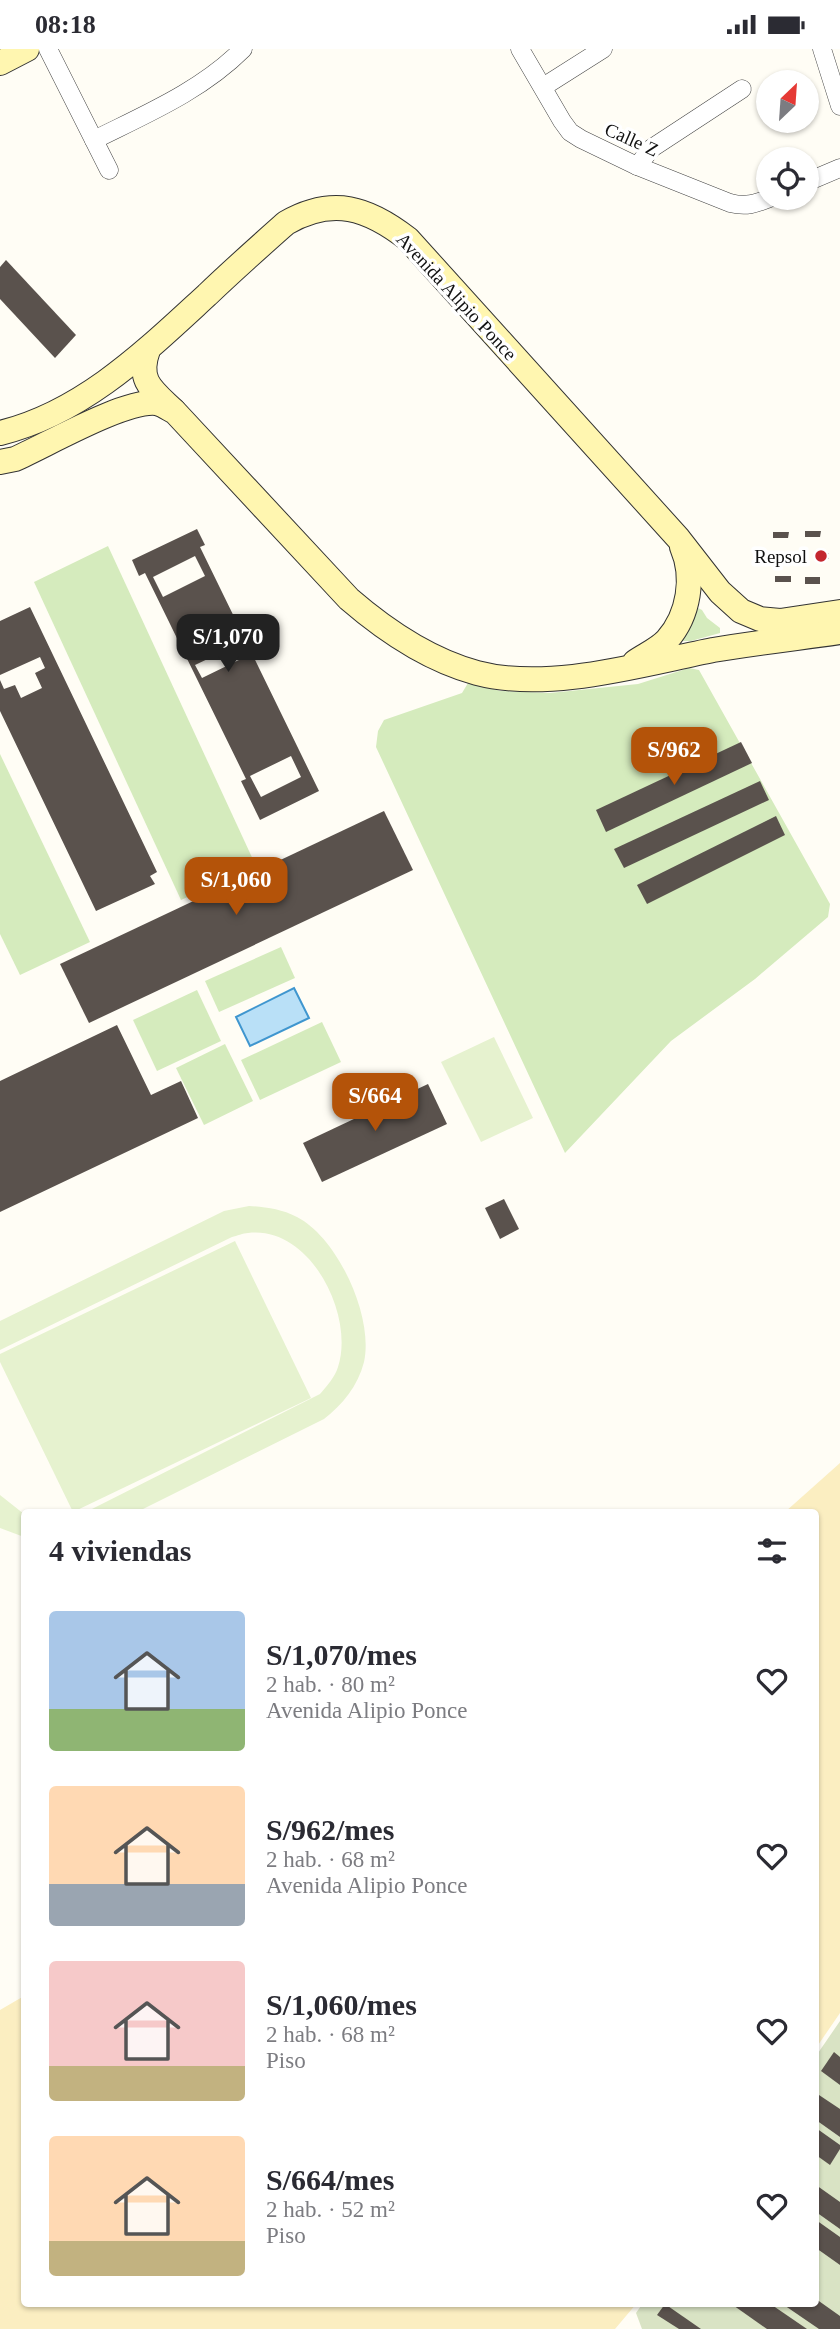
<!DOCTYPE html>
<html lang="es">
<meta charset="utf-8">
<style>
body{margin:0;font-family:"Times New Roman",serif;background:#f7f7f7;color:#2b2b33;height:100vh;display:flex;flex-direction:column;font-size:26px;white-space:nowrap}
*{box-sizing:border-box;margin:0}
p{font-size:23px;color:#7c7c81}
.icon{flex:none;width:38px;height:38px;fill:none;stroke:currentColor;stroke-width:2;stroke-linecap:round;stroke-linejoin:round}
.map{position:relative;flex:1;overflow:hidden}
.panel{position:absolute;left:21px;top:1460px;width:798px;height:798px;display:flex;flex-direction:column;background:#fff;border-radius:7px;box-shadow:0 2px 5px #0004}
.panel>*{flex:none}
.needle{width:46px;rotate:25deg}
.tools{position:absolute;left:756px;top:21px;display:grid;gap:14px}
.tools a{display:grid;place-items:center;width:63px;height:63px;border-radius:50%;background:#fff;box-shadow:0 2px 5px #0004;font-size:35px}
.price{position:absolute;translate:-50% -60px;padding:0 16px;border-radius:14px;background:#b45309;color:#fff;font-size:23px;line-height:46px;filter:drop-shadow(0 2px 4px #0008)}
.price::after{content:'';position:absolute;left:50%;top:42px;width:21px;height:16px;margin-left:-10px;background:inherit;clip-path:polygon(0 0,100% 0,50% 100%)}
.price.on{background:#222;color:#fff}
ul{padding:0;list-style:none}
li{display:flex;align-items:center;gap:21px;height:175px;padding:0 28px}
li span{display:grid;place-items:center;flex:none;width:196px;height:140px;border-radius:7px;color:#555}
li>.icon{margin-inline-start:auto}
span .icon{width:84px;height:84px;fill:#fffc;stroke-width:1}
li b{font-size:30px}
h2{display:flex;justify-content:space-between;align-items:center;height:84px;padding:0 28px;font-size:30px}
.status{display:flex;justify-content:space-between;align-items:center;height:49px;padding:0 35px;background:#fff;direction:ltr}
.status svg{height:19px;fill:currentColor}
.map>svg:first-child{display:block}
</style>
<div class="status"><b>08:18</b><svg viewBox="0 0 49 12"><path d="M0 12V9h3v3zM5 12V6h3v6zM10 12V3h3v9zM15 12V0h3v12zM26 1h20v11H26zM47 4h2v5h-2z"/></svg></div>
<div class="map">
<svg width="840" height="2280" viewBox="0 0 840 2280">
<rect width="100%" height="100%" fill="#fffdf5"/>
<g fill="#d5ebbd">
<polygon points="108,497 256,817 181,851 34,533"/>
<polygon points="698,559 702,561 707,569 720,579 720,584 691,592 682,592 680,590 692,574"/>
<polygon points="689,619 699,621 830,855 828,868 755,930 671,992 565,1104 376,698 378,682 384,671 462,644 468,634 501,642 550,644 638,635"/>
<polygon points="0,705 90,893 20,926 0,885"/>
<polygon points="281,898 295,929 219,963 205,932"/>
<polygon points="197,941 221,992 157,1022 133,971"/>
<polygon points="322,973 341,1013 260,1051 241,1011"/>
<polygon points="225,995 253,1052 204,1076 176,1019"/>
</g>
<g fill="#fbeec1">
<polygon points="840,1414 840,1964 816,1999 816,1463 785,1463"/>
<polygon points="24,1947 24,2254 637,2254 615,2280 0,2280 0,1961"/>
</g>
<polygon fill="#d9e3c4" points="840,1972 840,2280 642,2280 636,2264 643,2254 816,2254 816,2007"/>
<g fill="#e6f2cf">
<polygon points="494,988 533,1069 481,1093 441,1013"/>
<path d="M249,1157C266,1158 281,1160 297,1168C338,1189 374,1268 364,1313C358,1337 342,1356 324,1370L137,1463H86L320,1345C327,1337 335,1328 338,1318C355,1266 310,1176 248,1184C243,1184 237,1187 232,1188L0,1301V1272L224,1162Z"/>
<polygon points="235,1192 311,1349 73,1463 0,1313 0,1305"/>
<polygon points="0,1446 24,1465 24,1488 0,1479"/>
</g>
<polygon fill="#b9e0f7" stroke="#3f96cf" stroke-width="2" points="294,939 309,969 250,997 236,968"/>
<g fill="#5a524d" fill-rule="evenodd">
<polygon points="6,211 76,286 55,309 0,250 0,218"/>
<path d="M197,480L205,496L200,498L319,742L260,771L241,732L246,730L145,524L139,527L132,511ZM195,507L205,527L163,548L153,528ZM237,596L243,609L202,629L195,616ZM291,707L301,728L261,748L250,727Z"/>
<polygon points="805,482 821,482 820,488 805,488"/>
<polygon points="773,483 789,483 788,489 773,489"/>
<rect x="784" y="504" width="15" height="6"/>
<rect x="814" y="504" width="15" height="6"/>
<rect x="775" y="527" width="16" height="6"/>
<rect x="805" y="528" width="15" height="7"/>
<polygon points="30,558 157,823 150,827 155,835 96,862 0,662 0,631 4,640 15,636 21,649 42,639 35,624 45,619 40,608 0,626 0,572"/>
<polygon points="741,693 752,714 606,783 596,761"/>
<polygon points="760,732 769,751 624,819 614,800"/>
<polygon points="384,762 413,821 89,974 60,915"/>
<polygon points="776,767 785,786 647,855 637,836"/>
<polygon points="117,976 151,1046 181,1032 198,1069 0,1163 0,1032"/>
<polygon points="428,1035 447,1075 322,1133 303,1094"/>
<polygon points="504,1150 519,1180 500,1190 485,1159"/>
<polygon points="834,2003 840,2008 840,2036 821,2022"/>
<polygon points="816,2044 840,2060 840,2088 816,2071"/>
<polygon points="816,2079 840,2096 840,2100 830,2116 816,2106"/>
<polygon points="816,2136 840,2153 840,2180 816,2163"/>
<polygon points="816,2171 840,2188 840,2216 816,2199"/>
<polygon points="816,2250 840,2267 840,2280 819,2280 781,2254 816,2254"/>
<polygon points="730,2254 769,2254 807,2280 767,2280"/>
<polygon points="665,2255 701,2280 679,2280 657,2266"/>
</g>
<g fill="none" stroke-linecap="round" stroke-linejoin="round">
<g stroke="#444" stroke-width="19">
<g id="minor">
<polyline points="48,0 109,121"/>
<path d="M520,0L562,72L570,83L581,90L637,117L730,154C746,158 755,155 770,149"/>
<polyline points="822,0 840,57"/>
<polyline points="543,38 603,0"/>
<path d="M94,91C146,65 201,42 243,0"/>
<polyline points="637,117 652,99 742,40"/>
<polyline points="807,133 840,119"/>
</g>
</g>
<g stroke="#333" stroke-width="26">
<g id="secondary">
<polyline points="0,14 27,0"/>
<path d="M148,301C137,332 152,341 173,361"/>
<path d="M0,384C83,364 146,302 207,246C233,221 259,198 286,174C333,147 368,159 408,190L678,489L720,543L741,562L760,570L780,572L840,563"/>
<path d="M0,413L15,410C47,396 124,351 156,354C162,355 169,360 175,363L349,550C386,582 429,611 477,624C549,643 642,615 713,601C755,594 798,589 840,583"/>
<path d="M635,613C645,606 659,600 667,591C689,566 695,528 682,498"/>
</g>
</g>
<use href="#minor" stroke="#fff" stroke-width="18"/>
<use href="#secondary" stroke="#fff6b0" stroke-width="24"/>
</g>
<circle fill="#c4262e" stroke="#fff" stroke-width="2.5" cx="821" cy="507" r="7"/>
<g text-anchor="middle" stroke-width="7" stroke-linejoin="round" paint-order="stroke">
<g font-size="19" fill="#111" stroke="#fff">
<text transform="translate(632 90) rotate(24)" y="7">Calle Z</text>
<text transform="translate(457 247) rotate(47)" y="7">Avenida Alipio Ponce</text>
</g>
<g font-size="19" fill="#111" stroke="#fff" text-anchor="end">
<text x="807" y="514">Repsol</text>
</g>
</g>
</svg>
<div class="tools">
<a><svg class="needle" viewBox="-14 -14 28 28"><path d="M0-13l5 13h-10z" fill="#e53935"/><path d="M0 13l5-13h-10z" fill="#7c7c81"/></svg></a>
<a><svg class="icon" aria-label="locate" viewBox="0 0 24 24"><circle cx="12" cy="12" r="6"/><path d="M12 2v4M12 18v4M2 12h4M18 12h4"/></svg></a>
</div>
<b class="price on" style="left:228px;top:625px">S/1,070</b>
<b class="price" style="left:674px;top:738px">S/962</b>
<b class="price" style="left:236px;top:868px">S/1,060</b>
<b class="price" style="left:375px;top:1084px">S/664</b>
<section class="panel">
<h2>4 viviendas<svg class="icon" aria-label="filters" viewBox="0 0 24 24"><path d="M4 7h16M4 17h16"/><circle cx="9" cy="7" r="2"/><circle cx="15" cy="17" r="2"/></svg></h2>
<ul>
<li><span style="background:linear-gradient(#a9c7e8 70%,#8fb573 0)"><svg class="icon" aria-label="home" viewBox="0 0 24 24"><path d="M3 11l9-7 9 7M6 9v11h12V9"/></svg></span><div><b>S/1,070/mes</b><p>2 hab. · 80 m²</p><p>Avenida Alipio Ponce</p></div><svg class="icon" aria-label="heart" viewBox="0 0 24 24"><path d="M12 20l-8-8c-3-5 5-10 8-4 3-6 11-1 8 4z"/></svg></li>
<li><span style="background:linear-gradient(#ffd9b3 70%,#9aa5b1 0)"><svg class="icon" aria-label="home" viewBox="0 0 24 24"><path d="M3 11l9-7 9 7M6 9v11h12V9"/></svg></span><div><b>S/962/mes</b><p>2 hab. · 68 m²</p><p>Avenida Alipio Ponce</p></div><svg class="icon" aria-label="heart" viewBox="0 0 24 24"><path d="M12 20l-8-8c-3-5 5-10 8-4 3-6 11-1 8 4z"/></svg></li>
<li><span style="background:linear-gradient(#f6c9c9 75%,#c2b280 0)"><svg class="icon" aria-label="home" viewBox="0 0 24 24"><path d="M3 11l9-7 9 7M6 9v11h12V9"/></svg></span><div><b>S/1,060/mes</b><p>2 hab. · 68 m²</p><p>Piso</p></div><svg class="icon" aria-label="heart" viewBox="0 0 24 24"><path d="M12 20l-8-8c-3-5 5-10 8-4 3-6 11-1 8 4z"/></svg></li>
<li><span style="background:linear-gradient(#ffd9b3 75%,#c2b280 0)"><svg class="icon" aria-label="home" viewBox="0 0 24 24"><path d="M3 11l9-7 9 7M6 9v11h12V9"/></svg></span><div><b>S/664/mes</b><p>2 hab. · 52 m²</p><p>Piso</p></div><svg class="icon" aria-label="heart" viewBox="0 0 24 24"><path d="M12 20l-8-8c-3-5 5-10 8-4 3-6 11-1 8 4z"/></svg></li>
</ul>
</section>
</div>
